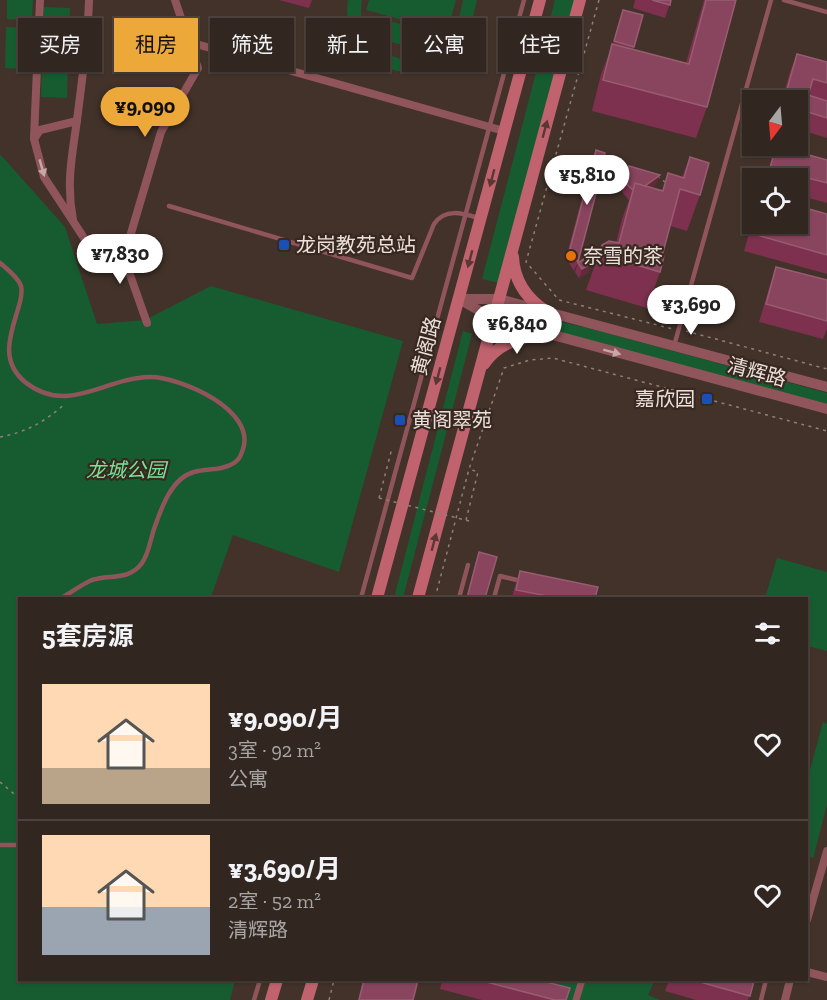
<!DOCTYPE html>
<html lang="zh">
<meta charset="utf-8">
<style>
body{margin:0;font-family:"Zilla Slab","Noto Sans SC",serif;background:#3d322d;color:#f1f3f6;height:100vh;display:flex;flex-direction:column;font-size:22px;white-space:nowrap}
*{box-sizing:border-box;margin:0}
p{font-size:20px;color:#a8a5a5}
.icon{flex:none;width:33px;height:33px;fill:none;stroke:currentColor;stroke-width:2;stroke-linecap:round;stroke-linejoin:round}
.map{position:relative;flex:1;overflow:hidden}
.details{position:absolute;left:18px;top:597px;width:790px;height:384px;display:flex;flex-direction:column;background:#322620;border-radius:0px;box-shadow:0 2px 4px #0004,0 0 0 2px #4d433e}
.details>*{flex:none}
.top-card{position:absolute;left:18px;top:18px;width:792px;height:54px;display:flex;gap:12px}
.needle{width:39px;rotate:196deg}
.buttons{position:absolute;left:742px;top:90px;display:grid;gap:12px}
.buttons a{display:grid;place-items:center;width:66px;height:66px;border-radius:0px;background:#322620;box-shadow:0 2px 4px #0004,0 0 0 2px #4d433e;font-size:30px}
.price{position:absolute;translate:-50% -51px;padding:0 14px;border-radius:21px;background:#fff;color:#222;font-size:20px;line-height:39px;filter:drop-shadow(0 2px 3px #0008)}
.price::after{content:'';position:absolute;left:50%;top:36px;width:18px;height:14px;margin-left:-9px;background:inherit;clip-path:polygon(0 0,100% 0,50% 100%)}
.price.active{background:#eca93a;color:#111}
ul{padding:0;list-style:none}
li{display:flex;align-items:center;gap:18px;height:150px;padding:0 24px}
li+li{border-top:2px solid #4d433e}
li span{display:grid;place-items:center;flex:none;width:168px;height:120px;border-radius:0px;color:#555}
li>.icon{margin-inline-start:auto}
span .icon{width:72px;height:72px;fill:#fffc;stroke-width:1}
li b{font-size:26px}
h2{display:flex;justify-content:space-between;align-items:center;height:72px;padding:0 24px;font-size:26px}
.tag{padding:0 21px;border-radius:0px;background:#322620;box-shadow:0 2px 4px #0004,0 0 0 2px #4d433e;font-size:21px;line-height:54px}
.tag.active{background:#eca93a;color:#111}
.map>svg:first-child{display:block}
</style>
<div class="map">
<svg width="827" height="1000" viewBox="0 0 827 1000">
<rect width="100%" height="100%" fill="#42322a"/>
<g fill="#165c30">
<polygon points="7,0 33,0 32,20 7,19"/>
<path d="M348,0H362C352,52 418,82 449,39C458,28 460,13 463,0H477C473,16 470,34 460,47C421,99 338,64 348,0Z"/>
<polygon points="369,0 456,0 447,32 366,10"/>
<polygon points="555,0 574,0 499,283 482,279"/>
<polygon points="44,7 70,8 68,48 43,48"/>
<polygon points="375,17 411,27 406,46 370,36"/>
<polygon points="6,27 32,28 30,69 5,68"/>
<polygon points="42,56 68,57 67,98 41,97"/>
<polygon points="0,154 65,227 97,324 145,320 211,286 403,341 339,572 233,535 211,597 216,598 20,598 20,980 235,980 230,1000 0,1000"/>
<polygon points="526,314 588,328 827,393 827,404 523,323"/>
<polygon points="463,331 472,334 403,598 394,598"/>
<polygon points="777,558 827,572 827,651 807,646 807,598 765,598"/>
<polygon points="823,722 827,724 827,805 813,858 807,856 807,781"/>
<polygon points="485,980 655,980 648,995 660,1000 549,1000"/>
</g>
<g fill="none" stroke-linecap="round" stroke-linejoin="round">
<g stroke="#8d8079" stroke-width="1.5" stroke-dasharray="3 4.5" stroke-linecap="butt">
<polyline points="599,0 526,262 559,300 673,329"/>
<polyline points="599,173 617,164 629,168"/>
<polyline points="657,176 665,182"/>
<polyline points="686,331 827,369"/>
<path d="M0,437C27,432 44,422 65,404"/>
<polyline points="379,498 391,452 392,452"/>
<polyline points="466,520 478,472 469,469"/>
<polyline points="435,598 469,469 504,368 530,360 553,358 827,431"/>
<polyline points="0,782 20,799"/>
<polyline points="329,1000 334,980"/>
</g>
<g stroke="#90555b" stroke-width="4.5">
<polyline points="784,0 827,12"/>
<path d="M169,206L412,278L434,224C445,208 462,213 478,218"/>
<path d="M0,263C7,269 18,277 21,286C23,294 20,302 18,309C10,336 0,361 25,382C68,416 103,378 150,377C181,377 256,410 243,449C241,455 240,459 234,463C222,471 207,468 194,472C171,478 161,509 154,529C150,541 149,553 142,563C129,581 110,574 92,580C82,584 71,593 61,598"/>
<polyline points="674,346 771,0"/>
<polyline points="361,598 524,0"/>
<polyline points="459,598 468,565"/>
<polyline points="494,598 500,576 521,581"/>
<polyline points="0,845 20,845"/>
<polyline points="254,1000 260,980"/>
<polyline points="761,1000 766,980"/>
</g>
<polyline stroke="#90555b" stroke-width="7" points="576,1000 582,980"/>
<g stroke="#90555b" stroke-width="8">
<polyline points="175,0 189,42 504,131"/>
<polyline points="77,121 40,130 34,139 44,177 86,241 103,248 123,248 129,240"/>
<polyline points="34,137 40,0"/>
<path d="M73,220C66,182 72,157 77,120C82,80 88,40 89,0"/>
<polyline points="147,323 128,269 129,240 161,132 198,68 189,42"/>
<polyline points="807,920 827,851"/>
<polyline points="807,972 827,977"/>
<polyline points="785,1000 790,980"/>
</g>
<g stroke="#90555b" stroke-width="10">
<polyline points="459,299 494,319 827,409"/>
<polyline points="459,299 499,299 827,387"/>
</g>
<g stroke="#c1636f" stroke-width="12">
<path d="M513,257C514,281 527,299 547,312"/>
<path d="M484,364C499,341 525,335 550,335"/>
<polyline points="377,598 540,0"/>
<polyline points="418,598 580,0"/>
<polyline points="271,1000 277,980"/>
<polyline points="307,1000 313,980"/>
</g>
<polyline stroke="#8d8079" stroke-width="1.5" stroke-dasharray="3 4.5" stroke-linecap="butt" points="379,498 473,522"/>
</g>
<g fill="#7d314f">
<polygon points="279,0 312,0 309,8"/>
<polygon points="635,0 671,0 665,18 633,8"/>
<polygon points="704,0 736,0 707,107 696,138 592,111 601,74 613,44 623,10 643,15 633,49 686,63"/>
<polygon points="797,54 827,62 827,138 798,129 798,100 782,100 790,72"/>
<polygon points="776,146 827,160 827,203 798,195 798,178 766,178"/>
<polygon points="596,150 578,262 574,271 566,258 592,160"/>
<polygon points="690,157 700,195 687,231 670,226 662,256 660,272 647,308 586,290 602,245 616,243 622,219 629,200 622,192 629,166 656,184 651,188 662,190 668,173 682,177"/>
<polygon points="827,214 827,274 744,251 753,219 753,224"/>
<polygon points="578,263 589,272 579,278 575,272"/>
<polygon points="776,267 827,280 827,329 823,339 759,322 770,285"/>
<polygon points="479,552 485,598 466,598 475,564"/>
<polygon points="520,571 595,598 512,598 514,589"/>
<polygon points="363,980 418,980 413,1000 358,1000"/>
<polygon points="442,980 538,980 566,1000 482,1000 440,989"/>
<polygon points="669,980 750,980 754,981 748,1000 696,1000 665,991"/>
</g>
<g fill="#612a3a">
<polygon points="660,175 656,184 634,201 637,192"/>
<polygon points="592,263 589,272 579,278 582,269"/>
</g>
<g fill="#89445e" stroke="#985c71" stroke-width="1.5">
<polygon points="652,0 671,0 670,5"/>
<polygon points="706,0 736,0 707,107 603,80 612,44 689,64"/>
<polygon points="623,10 643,15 634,47 614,41"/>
<polygon points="797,54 827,62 827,83 813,79 808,95 827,101 827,118 798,109 798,100 784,100"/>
<polygon points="776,146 827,160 827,183 770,168"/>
<polygon points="596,150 605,153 596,185 598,186 578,262 570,249"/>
<polygon points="690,157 709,163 700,195 680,189 662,256 664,256 660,272 599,254 602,245 609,241 619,243 635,183 663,191 668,173 684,178"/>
<polygon points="629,166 660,175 645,186 635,183 633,190 625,183"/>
<polygon points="798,206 827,214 827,255 750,233 753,224 798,224"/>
<polygon points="588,256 592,263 582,269 578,263"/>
<polygon points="776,267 827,280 827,321 766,304"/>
<polygon points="479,552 497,557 485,598 467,598"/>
<polygon points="520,571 598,587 595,598 558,598 516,590"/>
<polygon points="364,980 418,980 413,1000 359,1000"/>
<polygon points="479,980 538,980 570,988 566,1000 555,1000"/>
<polygon points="693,980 750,980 754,981 750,996"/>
</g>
<defs><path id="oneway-solid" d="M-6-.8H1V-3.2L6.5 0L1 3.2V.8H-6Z" transform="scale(1.5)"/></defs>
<g fill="#5a3734">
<use href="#oneway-solid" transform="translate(545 129) rotate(-75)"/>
<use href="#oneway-solid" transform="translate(492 178) rotate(105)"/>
<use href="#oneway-solid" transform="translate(470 259) rotate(105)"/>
<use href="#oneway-solid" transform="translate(438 376) rotate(105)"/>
<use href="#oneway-solid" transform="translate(434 542) rotate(-75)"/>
</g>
<g fill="#c7a8a8">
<use href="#oneway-solid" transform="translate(42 168) rotate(74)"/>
<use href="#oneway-solid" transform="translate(612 352) rotate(15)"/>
</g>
<g fill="#1a4fb4" stroke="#382820" stroke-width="2">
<rect x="278" y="239" width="12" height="12" rx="3"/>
<rect x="701" y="393" width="12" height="12" rx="3"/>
<rect x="394" y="414" width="12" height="12" rx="3"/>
</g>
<circle fill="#e8710a" stroke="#382820" stroke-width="2" cx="571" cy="256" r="6"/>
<g text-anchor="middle" stroke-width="4.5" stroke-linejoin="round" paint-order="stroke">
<g font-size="20" fill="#ebe0db" stroke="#382820" text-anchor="start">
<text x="296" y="252">龙岗教苑总站</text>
<text x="583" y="263">奈雪的茶</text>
<text x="695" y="406" text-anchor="end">嘉欣园</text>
<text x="412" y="427">黄阁翠苑</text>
</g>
<g font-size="20" fill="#ebe0db" stroke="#382820">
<text transform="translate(426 346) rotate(-75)" y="7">黄阁路</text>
<text transform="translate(757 372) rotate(15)" y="7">清辉路</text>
</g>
<g font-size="20" font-style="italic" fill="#78e397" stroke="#382820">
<text x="126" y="477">龙城公园</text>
</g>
</g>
</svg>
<div class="buttons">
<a><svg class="needle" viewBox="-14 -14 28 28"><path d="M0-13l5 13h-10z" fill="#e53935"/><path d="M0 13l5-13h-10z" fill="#a8a5a5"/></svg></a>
<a><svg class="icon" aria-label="locate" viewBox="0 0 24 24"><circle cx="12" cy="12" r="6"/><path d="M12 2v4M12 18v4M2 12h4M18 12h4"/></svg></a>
</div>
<b class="price active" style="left:145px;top:138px">¥9,090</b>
<b class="price" style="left:587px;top:206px">¥5,810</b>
<b class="price" style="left:120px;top:285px">¥7,830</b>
<b class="price" style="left:691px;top:336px">¥3,690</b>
<b class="price" style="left:517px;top:355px">¥6,840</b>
<div class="top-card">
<a class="tag">买房</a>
<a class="tag active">租房</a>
<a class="tag">筛选</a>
<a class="tag">新上</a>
<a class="tag">公寓</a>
<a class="tag">住宅</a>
</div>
<section class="details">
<h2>5套房源<svg class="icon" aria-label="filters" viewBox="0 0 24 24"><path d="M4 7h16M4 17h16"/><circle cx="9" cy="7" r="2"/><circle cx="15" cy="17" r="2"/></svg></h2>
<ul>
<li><span style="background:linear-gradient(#ffd9b3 70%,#b9a48a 0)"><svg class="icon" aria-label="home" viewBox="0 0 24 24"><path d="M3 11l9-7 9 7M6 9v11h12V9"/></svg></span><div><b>¥9,090/月</b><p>3室 · 92 m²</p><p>公寓</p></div><svg class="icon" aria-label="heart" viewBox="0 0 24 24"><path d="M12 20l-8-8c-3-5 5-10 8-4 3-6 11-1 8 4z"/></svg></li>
<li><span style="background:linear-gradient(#ffd9b3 60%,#9aa5b1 0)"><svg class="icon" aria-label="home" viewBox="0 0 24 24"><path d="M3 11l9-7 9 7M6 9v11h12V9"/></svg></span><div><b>¥3,690/月</b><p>2室 · 52 m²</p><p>清辉路</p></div><svg class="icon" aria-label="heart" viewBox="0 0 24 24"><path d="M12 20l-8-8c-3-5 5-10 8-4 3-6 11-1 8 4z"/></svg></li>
</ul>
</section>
</div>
